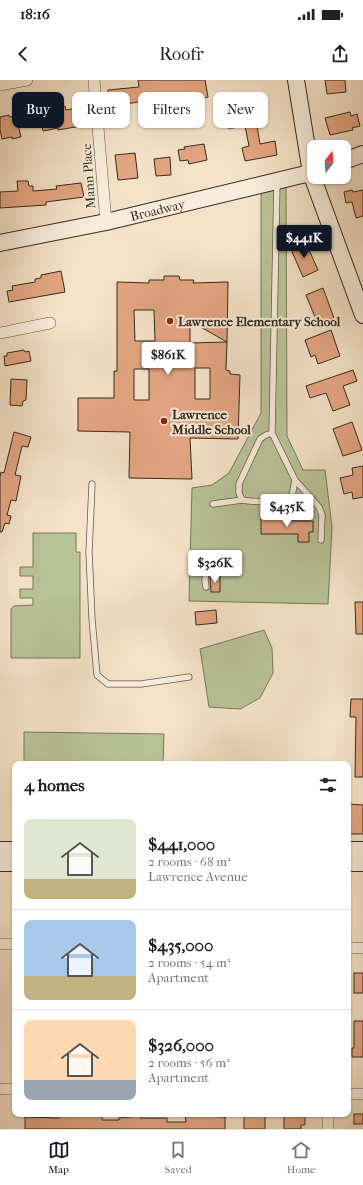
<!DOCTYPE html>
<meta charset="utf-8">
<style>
body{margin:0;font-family:"IM FELL French Canon",serif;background:#f6f6f6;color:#202124;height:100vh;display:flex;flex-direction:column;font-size:15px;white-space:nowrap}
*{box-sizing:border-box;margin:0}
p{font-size:13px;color:#757577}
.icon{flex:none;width:22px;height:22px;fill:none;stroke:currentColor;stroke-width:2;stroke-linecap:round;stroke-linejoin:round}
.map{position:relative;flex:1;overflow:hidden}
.drawer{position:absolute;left:12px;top:681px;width:339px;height:356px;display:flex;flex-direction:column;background:#fff;border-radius:8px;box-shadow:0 1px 3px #0004}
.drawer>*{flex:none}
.hud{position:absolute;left:12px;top:12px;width:339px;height:36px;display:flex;gap:8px}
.needle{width:26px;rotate:17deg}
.buttons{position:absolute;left:307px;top:60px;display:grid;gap:8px}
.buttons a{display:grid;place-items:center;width:44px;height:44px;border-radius:8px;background:#fff;box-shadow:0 1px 3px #0004;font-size:20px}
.price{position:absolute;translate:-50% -34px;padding:0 9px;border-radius:4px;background:#fff;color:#222;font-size:13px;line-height:26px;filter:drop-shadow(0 1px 2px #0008)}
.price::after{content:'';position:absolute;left:50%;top:24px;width:12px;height:9px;margin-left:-6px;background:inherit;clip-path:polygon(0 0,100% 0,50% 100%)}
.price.active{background:#111827;color:#fff}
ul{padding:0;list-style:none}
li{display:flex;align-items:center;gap:12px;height:100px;padding:0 12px}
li+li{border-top:1px solid #e0e0e0}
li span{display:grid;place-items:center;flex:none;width:112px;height:80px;border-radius:8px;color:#555}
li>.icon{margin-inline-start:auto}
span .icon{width:48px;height:48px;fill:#fffc;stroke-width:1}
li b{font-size:17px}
h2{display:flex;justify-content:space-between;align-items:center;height:48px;padding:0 12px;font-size:17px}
.pill{padding:0 14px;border-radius:8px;background:#fff;box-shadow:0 1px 3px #0004;font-size:14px;line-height:36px}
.pill.active{background:#111827;color:#fff}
.status{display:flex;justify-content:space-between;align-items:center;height:28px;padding:0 20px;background:#fff;direction:ltr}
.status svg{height:11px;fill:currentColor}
header{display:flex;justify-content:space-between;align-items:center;height:52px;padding:0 12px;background:#fff;font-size:18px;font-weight:600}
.dock{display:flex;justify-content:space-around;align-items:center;height:56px;border-top:1px solid #e0e0e0;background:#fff;font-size:11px;color:#757577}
.dock a{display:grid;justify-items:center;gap:2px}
.dock .active{color:#111827}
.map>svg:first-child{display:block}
</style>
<div class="status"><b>18:16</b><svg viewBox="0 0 49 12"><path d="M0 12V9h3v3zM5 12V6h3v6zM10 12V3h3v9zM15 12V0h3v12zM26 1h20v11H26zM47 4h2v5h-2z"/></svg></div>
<header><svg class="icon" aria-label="back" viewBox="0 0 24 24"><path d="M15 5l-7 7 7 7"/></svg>Roofr<svg class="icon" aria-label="share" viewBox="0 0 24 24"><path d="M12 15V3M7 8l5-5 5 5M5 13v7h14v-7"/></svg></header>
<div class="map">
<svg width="363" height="1049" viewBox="0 0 363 1049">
<rect width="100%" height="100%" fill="#f5e3c9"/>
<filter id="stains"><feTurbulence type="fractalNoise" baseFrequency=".005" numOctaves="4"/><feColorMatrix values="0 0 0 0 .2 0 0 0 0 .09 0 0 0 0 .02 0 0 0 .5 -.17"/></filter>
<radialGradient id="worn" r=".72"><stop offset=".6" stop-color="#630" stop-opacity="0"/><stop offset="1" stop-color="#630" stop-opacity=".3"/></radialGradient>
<g fill="#b9c499" stroke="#77785c">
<polygon points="286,99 287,356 303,390 325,390 332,447 328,524 189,521 192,408 212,405 229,393 261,333 261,105"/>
<polygon points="33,453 76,453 76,472 80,472 80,578 11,578 11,529 14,526 33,525 33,518 20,518 20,509 33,509 33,496 20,496 20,487 33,487"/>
<polygon points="264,550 272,568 273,593 260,618 240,629 209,627 200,569"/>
<polygon points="24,652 164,654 163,684 24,684"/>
</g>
<polygon fill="#9dbeb2" stroke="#738377" points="233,33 235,48 228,49 225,34"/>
<g fill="#e4a682" stroke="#352b1e" fill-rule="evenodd">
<polygon points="138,0 205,0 208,17 187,21 186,14 120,25 121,33 110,34 108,10 139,7"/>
<polygon points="325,0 345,0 346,12 327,14"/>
<polygon points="252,16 260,64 275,61 277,75 245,81 242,68 249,66 244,41 240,42 239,33 243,33 240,18"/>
<polygon points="65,26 66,30 78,28 81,46 58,50 58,48 43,51 40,35 57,32 57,28"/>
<polygon points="350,32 351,36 357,34 360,46 352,48 353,50 330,55 325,38"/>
<polygon points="9,35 9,37 16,36 21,57 12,59 12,57 2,59 0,50 0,37"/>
<polygon points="204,64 207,80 189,84 188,80 180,81 178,70 185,69 184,67"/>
<polygon points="135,73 138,98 118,100 115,75"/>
<polygon points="170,77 171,95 156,96 154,79"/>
<polygon points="17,101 28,101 29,106 33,106 33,111 57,109 56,106 81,103 84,117 46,122 46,125 0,128 0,112 18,111"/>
<polygon points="352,110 353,112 363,110 363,136 356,138 352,122 346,123 344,112"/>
<polygon points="305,161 318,190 303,197 290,167"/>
<polygon points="61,191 65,212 9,222 7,211 13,210 12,206 35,202 35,199 41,198 41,195"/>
<path d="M164,196H179L180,200H194L193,203L228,202L227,262L190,241V263L227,262L226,290L230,291V294L240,295L238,359L190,358L192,399L129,398L130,352L78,351V318H114V291H117V202L149,203V200H164ZM134,230H154L155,261H135ZM195,288H210V319H195ZM134,289H149V320H134Z"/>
<polygon points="323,208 334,238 322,243 319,236 315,237 306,215"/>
<polygon points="331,250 340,276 318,284 315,275 311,277 305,260"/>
<polygon points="24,270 25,272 29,271 31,281 5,286 4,276 7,276 7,273"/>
<polygon points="353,290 357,301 343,306 350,325 333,331 326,313 310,318 306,306"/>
<polygon points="11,299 27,300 26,320 23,321 22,326 10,325"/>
<polygon points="352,342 362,370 343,376 333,349"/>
<polygon points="14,352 31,357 28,367 22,366 15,395 21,396 16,421 11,420 7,435 11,436 9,444 5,443 2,452 0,452 0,397 1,392 4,393"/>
<polygon points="363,386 363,417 353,419 352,412 344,414 340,398 353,395 352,388"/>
<polygon points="261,437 286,437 286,441 313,441 313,452 309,452 309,462 298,462 298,454 261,454"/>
<polygon points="210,496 220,496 220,512 211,512"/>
<polygon points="355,522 363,522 363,554 356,554"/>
<polygon points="216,530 217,543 196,545 195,532"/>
<polygon points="351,619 363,619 363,697 355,697 356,637 350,637"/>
<polygon points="348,724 363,725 363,754 350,754 350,748 348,748"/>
<rect x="354" y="893" width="9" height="20"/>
<polygon points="354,941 363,941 363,977 352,977 352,968 354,968"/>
<polygon points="291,1034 303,1034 303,1036 305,1036 305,1045 301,1045 301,1049 284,1049 284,1035 291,1036"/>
<rect x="354" y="1034" width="9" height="10"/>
<polygon points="59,1035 102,1035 102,1040 119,1040 119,1038 140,1036 140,1038 167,1038 167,1042 186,1042 185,1035 225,1037 225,1049 25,1049 25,1037 59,1038"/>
<rect x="244" y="1036" width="21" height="13"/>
</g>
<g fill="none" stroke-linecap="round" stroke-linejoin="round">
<g stroke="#655949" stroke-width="7">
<g id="lane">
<path d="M272,353L266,355L260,359L239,404V413L242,420C260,423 275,422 292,416L295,400L272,353L277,102"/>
<polyline points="295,400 319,427 322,435 321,460"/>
<polyline points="92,404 89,472 92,539 97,595 108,604 141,604 189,597"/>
<polyline points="213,424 242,420"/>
<path d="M206,507C203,495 207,489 211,478"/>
</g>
</g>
<g stroke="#655949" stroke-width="12">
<g id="street">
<polyline points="94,0 106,142"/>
<polyline points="0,5 27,0"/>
<polyline points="0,253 50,243"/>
<polyline points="0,864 15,864"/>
<polyline points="348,868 363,868"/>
<polyline points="0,1009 15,1009"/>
<polyline points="348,1014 363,1014"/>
<polyline points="328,1049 328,1034"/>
</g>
</g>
<g stroke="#352b1e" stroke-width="18">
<g id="secondary">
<polyline points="296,0 311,93 363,235"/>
<polyline points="344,81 363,74"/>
<path id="s1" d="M0,163L106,142L314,92"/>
<polyline points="0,770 15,770"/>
<polyline points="348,770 363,770"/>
<polyline points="0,783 15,783"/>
<polyline points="348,783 363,783"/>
</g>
</g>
<use href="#lane" stroke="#f8eddc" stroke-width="5.5"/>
<use href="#street" stroke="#f8eddc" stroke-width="11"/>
<use href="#secondary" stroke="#f8eddc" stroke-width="16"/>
</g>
<g fill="#8f2418" stroke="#f8eddc" stroke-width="1.5">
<circle cx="170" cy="241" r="4"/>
<circle cx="164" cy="341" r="4"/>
</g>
<g text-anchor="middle" stroke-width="4" stroke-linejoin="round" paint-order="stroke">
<g font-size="13" fill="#352b1e" stroke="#f8eddc">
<text transform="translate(88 96) rotate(-94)" y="5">Mann Place</text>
<text dy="5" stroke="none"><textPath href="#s1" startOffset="161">Broadway</textPath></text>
</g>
<g font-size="13" font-weight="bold" fill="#352b1e" stroke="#f8eddc" text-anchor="start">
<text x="178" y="246">Lawrence Elementary School</text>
<text x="172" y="339">Lawrence<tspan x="172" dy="15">Middle School</tspan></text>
</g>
</g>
<rect width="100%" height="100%" filter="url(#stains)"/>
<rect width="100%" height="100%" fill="url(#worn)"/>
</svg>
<div class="buttons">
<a><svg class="needle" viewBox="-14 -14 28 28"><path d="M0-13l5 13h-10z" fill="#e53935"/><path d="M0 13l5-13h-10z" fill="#757577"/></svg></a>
</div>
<b class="price active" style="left:304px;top:179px">$441K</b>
<b class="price" style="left:168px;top:296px">$861K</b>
<b class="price" style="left:287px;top:448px">$435K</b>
<b class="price" style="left:215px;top:504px">$326K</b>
<div class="hud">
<a class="pill active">Buy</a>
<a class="pill">Rent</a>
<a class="pill">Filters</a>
<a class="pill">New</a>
</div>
<section class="drawer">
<h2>4 homes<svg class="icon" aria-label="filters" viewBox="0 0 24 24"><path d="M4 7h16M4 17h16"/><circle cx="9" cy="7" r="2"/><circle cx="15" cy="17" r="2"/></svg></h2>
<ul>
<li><span style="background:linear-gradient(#dfe7d0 75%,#c2b280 0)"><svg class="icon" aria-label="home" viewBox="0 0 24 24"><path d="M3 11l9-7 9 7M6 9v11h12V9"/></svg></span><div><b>$441,000</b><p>2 rooms · 68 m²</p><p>Lawrence Avenue</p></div></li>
<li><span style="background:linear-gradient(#a9c7e8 70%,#c2b280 0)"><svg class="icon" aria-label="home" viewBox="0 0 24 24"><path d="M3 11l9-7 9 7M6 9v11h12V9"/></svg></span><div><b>$435,000</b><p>2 rooms · 54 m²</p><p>Apartment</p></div></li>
<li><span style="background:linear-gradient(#ffd9b3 75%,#9aa5b1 0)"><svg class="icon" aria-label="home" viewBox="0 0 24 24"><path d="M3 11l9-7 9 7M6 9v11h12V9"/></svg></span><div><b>$326,000</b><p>2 rooms · 56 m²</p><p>Apartment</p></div></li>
</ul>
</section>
</div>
<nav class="dock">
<a class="active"><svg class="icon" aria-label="map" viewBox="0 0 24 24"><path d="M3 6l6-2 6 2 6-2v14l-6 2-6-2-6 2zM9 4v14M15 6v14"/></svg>Map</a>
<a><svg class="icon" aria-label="saved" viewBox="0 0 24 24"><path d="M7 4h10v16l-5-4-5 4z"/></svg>Saved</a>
<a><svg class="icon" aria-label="home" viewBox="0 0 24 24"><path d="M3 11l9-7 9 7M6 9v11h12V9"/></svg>Home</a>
</nav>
